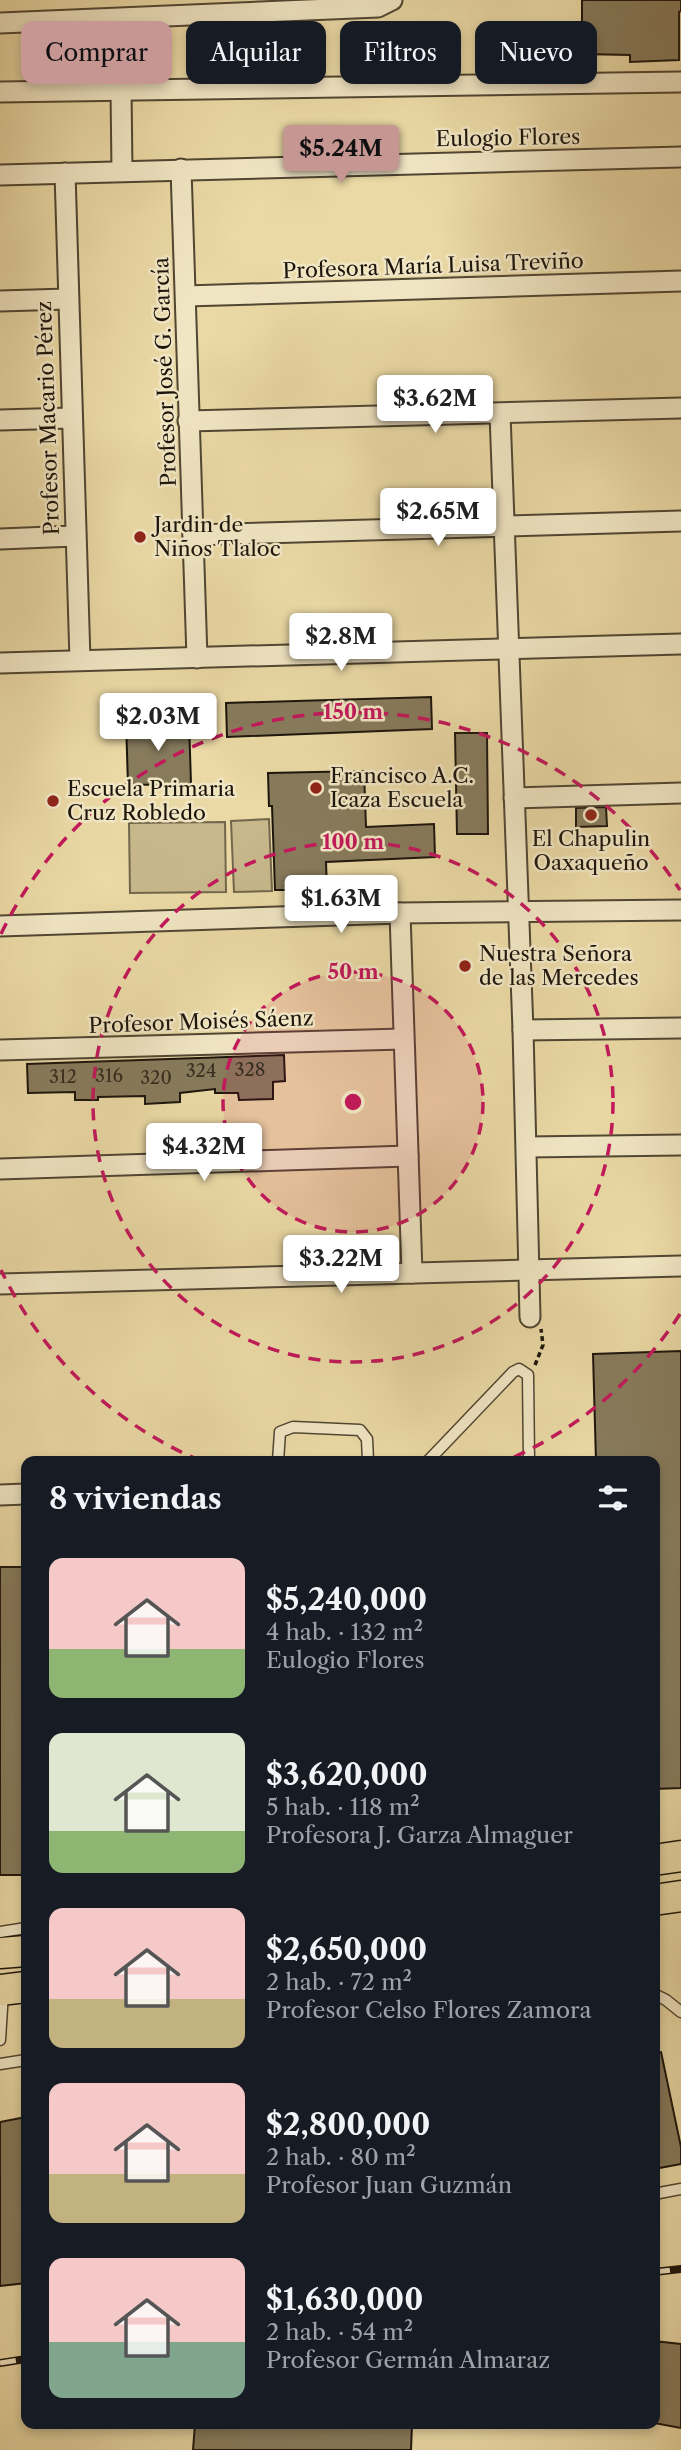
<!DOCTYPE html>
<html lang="es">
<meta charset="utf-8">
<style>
body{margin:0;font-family:"Libre Caslon Text",serif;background:#242831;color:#f1f3f6;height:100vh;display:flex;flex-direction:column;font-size:26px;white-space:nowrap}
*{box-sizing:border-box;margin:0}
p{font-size:23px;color:#9ea1a6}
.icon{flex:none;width:38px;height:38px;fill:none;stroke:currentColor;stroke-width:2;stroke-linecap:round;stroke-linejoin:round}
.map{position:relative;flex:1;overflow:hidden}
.details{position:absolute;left:21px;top:1456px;width:639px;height:973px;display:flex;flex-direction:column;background:#171b24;border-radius:14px;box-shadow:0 4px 10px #0003}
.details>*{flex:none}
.guide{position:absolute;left:21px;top:21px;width:640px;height:63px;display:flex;gap:14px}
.price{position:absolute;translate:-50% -60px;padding:0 16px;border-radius:7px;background:#fff;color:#222;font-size:23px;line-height:46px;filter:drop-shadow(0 2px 4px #0008)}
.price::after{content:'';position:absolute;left:50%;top:42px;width:21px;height:16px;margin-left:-10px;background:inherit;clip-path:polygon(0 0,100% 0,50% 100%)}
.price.current{background:#c59692;color:#111}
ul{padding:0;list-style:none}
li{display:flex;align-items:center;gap:21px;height:175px;padding:0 28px}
li span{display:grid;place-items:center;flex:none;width:196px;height:140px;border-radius:14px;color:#555}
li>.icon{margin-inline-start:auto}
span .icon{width:84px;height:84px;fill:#fffc;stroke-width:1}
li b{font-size:30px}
h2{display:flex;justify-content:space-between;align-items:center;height:84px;padding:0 28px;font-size:30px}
.chip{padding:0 24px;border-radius:14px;background:#171b24;box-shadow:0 4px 10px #0003;font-size:24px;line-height:63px}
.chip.current{background:#c59692;color:#111}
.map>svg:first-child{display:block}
</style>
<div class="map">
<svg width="681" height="2450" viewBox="0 0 681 2450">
<rect width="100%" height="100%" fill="#ead9a5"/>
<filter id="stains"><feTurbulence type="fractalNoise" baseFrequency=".00286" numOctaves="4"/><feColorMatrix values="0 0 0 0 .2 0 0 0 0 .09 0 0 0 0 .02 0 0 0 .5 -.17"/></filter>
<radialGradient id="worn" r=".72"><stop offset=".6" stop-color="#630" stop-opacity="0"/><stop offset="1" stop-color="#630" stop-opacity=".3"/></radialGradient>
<g fill="#c7b88b" stroke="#72664c" stroke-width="2">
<polygon points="269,819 272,891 234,892 231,821"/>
<polygon points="225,822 226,892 130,893 129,823"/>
</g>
<g fill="#877b5c" stroke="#1c150c" stroke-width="2">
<polygon points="582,0 681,0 681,11 679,12 679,60 630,62 630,55 582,54"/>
<polygon points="431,697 432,729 227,737 226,703"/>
<polygon points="126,721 189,721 191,784 128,785"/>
<polygon points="455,733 487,733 488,834 457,834"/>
<polygon points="364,771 366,827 434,824 435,857 326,862 327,890 275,890 272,806 269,806 268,773"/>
<polygon points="606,807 607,826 576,827 576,808"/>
<polygon points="284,1055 285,1081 273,1082 273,1099 239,1100 238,1093 215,1093 215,1089 180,1093 180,1102 145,1104 145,1096 98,1097 98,1100 75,1100 75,1092 28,1093 27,1064"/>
<polygon points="681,1351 681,1788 654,1789 654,1461 596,1461 593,1354"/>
<rect x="0" y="1567" width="26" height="308"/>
<polygon points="661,2052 681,2147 681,2164 654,2169 654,2053"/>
<polygon points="26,2117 26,2283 0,2286 0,2122"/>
<polygon points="654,2341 681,2344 681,2428 654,2423"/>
<polygon points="195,2424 412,2424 411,2450 193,2450"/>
</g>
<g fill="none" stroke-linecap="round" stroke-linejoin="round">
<g stroke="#504632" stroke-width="13">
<g id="lane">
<polyline points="278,1461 280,1432 293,1427 360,1430 367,1439 368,1461"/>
<polyline points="428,1461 513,1372 519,1369 528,1375 529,1461"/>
<polyline points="0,1932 26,1928"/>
<polyline points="654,1994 666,2000 681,2012"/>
<polyline points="0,2040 3,1992"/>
<polyline points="0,2064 26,2060"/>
<polyline points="654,2194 681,2189"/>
</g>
</g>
<g stroke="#504632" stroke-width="23">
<g id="street">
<polyline points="0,23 378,7 392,0"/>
<polyline points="121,90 122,171"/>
<polyline points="0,92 681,82"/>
<polyline points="181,169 197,658"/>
<polyline points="65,173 80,660"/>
<polyline points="0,175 681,157"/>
<polyline points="186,296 681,281"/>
<polyline points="0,301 67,299"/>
<polyline points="500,414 523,1030 530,1317"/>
<polyline points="0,420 71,418"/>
<polyline points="188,421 681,408"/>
<polyline points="193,535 681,521"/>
<polyline points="0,539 75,536"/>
<polyline points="0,663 681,644"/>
<polyline points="514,798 681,793"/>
<polyline points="400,913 412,1273"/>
<polyline points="0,926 400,913 681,910"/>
<polyline points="523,1030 681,1028"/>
<polyline points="0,1050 403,1039"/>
<polyline points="527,1147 681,1145"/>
<polyline points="0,1169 408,1156"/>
<polyline points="0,1284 681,1266"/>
<polyline points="0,1495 26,1494"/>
</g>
</g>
<g stroke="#1c150c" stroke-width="33">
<g id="primary">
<polyline points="654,1860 681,1856"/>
<polyline points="654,1900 681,1896"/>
<polyline points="0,1953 26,1951"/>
<polyline points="0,1990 26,1987"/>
</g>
</g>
<polyline stroke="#1c150c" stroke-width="3.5" stroke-dasharray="5 3.5" stroke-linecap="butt" points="535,1365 543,1345 541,1329"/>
<use href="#lane" stroke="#f1e6c4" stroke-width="10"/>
<use href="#street" stroke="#f1e6c4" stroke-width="19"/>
<use href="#primary" stroke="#ead9a5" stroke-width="30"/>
<g stroke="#1c150c" stroke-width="8">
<g id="rail">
<polyline points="654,2272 681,2269"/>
<polyline points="0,2363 26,2359"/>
</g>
</g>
<use href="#rail" stroke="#f1e6c4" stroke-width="5" stroke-dasharray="16" stroke-linecap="butt"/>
</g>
<circle cx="353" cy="1102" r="130" fill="#c2185b" fill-opacity=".12"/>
<g fill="none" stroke="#c2185b" stroke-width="3.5" stroke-dasharray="12 9">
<circle cx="353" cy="1102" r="130"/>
<circle cx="353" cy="1102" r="260"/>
<path d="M680 1314A390 390 0 0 1 505 1461M201 1461A390 390 0 0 1 1 1270M1 934A390 390 0 0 1 680 890"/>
</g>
<g fill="#8f2418" stroke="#f1e6c4" stroke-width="2.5">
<circle cx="140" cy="537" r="7"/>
<circle cx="316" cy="788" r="7"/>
<circle cx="53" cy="801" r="7"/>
<circle cx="591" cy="815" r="7"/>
<circle cx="465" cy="966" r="7"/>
</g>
<g text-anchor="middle" stroke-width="5" stroke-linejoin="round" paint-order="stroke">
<g font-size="18" fill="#372e20">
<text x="250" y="1076">328</text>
<text x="201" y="1077">324</text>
<text x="109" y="1082">316</text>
<text x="63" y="1083">312</text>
<text x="156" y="1084">320</text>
</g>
<g font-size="21" fill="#1c150c" stroke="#f1e6c4">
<text transform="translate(508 138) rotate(-1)" y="7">Eulogio Flores</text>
<text transform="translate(433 266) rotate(-2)" y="7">Profesora María Luisa Treviño</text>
<text transform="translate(165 372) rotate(-92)" y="7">Profesor José G. García</text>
<text transform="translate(48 418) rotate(-92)" y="7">Profesor Macario Pérez</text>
<text transform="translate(201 1022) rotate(-2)" y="7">Profesor Moisés Sáenz</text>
</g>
<g font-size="21" fill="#1c150c" stroke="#f1e6c4" text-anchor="start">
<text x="154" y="532">Jardin de<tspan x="154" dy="24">Niños Tlaloc</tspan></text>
<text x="330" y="783">Francisco A.C.<tspan x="330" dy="24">Icaza Escuela</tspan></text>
<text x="67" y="796">Escuela Primaria<tspan x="67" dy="24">Cruz Robledo</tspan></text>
<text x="591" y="846" text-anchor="middle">El Chapulin<tspan x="591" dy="24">Oaxaqueño</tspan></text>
<text x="479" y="961">Nuestra Señora<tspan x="479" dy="24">de las Mercedes</tspan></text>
</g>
</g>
<circle cx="353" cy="1102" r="10" fill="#c2185b" stroke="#f1e6c4" stroke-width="3.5"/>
<g font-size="21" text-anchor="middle" font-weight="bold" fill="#c2185b" stroke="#f1e6c4" stroke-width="5" stroke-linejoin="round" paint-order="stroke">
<text x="353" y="719">150 m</text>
<text x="353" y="849">100 m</text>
<text x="353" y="979">50 m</text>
</g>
<rect width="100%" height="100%" filter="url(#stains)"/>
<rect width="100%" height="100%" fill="url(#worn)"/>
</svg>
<b class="price current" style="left:341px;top:185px">$5.24M</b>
<b class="price" style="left:435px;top:435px">$3.62M</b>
<b class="price" style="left:438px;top:548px">$2.65M</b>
<b class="price" style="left:341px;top:673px">$2.8M</b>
<b class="price" style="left:158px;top:753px">$2.03M</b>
<b class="price" style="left:341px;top:935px">$1.63M</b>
<b class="price" style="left:204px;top:1183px">$4.32M</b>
<b class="price" style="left:341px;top:1295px">$3.22M</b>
<div class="guide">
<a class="chip current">Comprar</a>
<a class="chip">Alquilar</a>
<a class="chip">Filtros</a>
<a class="chip">Nuevo</a>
</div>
<section class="details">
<h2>8 viviendas<svg class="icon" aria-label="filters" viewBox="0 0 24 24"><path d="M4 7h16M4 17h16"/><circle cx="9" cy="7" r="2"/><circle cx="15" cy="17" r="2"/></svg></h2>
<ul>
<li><span style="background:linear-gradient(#f6c9c9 65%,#8fb573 0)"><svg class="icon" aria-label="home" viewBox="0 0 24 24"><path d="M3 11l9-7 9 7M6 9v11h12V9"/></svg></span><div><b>$5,240,000</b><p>4 hab. · 132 m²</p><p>Eulogio Flores</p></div></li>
<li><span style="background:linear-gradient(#dfe7d0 70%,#8fb573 0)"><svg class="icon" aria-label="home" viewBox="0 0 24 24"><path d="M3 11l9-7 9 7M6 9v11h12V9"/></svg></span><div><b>$3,620,000</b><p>5 hab. · 118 m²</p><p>Profesora J. Garza Almaguer</p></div></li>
<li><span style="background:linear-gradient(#f6c9c9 65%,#c2b280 0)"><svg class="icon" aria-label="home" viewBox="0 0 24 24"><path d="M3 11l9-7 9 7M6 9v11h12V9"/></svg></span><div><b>$2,650,000</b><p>2 hab. · 72 m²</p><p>Profesor Celso Flores Zamora</p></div></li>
<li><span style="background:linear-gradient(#f6c9c9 65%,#c2b280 0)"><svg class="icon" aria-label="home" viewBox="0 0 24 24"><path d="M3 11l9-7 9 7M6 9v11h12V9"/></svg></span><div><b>$2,800,000</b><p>2 hab. · 80 m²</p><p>Profesor Juan Guzmán</p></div></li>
<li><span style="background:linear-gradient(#f6c9c9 60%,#7fa58c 0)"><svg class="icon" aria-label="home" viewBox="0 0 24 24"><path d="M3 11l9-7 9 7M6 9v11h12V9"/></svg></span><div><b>$1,630,000</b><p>2 hab. · 54 m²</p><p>Profesor Germán Almaraz</p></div></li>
</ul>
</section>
</div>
